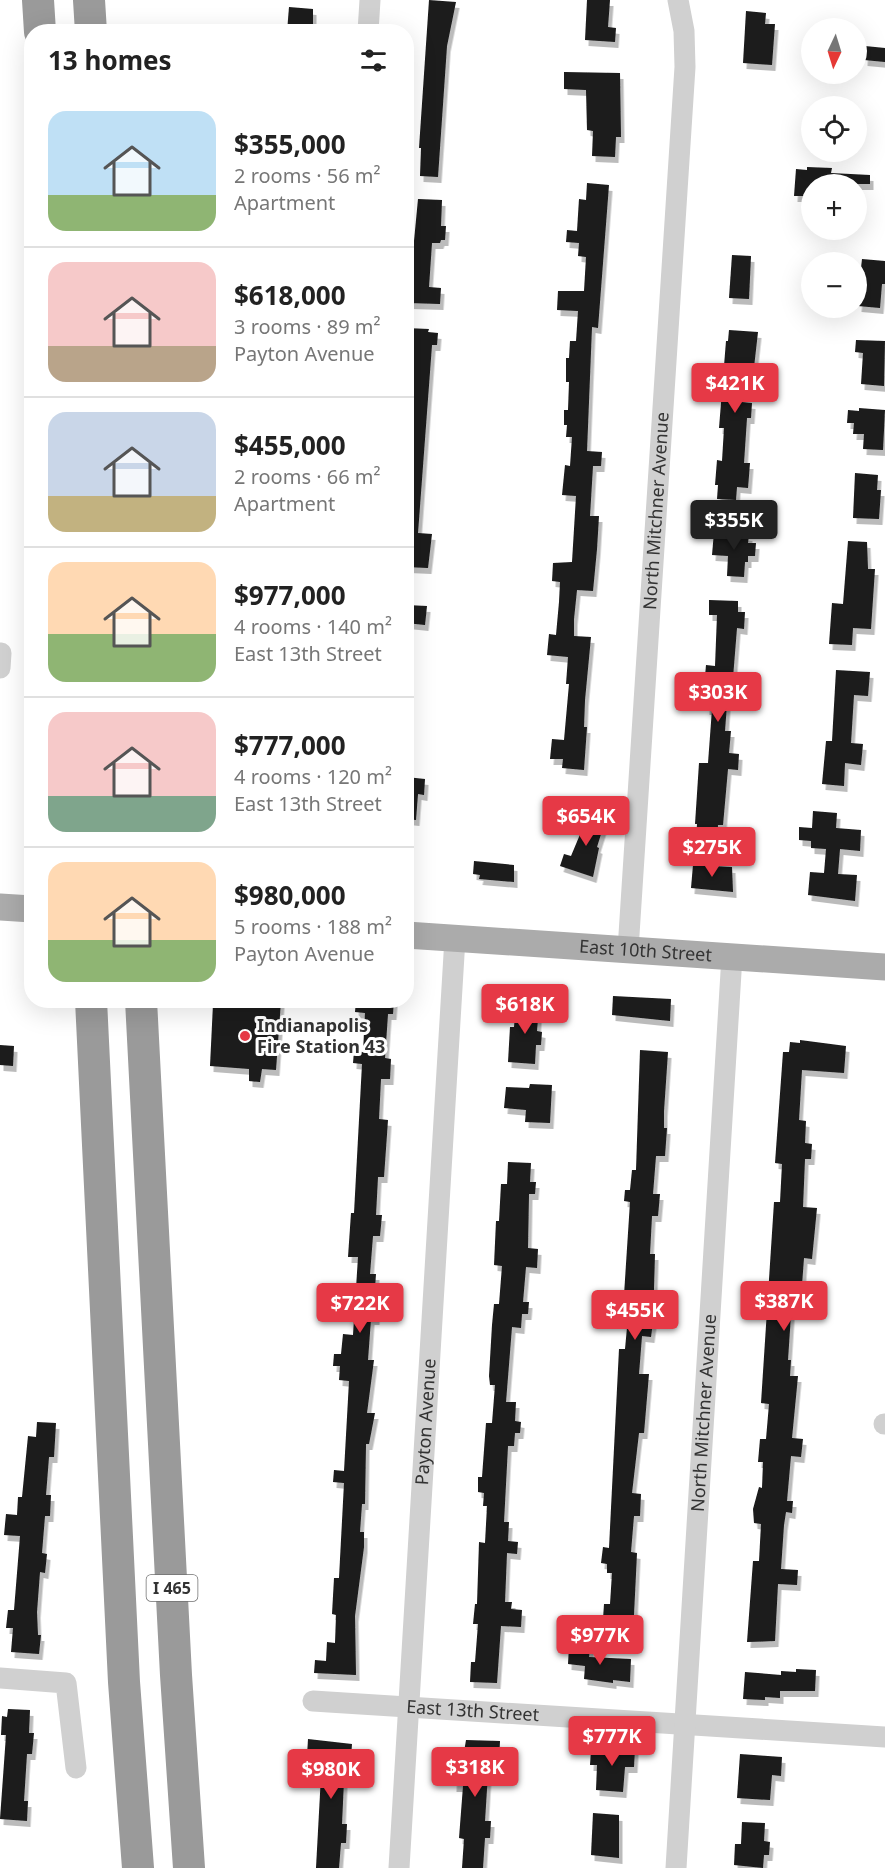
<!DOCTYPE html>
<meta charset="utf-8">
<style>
body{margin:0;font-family:"Noto Sans",sans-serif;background:#f2f2f2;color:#222;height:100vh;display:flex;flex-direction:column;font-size:22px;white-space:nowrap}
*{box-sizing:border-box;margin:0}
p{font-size:20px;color:#767676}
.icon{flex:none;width:33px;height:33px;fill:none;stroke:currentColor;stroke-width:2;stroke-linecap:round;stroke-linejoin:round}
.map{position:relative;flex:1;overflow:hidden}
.sheet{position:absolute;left:24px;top:24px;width:390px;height:984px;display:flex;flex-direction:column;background:#fff;border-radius:24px;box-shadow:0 6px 24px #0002}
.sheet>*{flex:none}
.needle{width:39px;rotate:184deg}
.tools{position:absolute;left:801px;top:18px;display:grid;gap:12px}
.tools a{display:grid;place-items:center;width:66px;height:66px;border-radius:50%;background:#fff;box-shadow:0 6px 24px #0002;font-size:30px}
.price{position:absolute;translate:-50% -51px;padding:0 14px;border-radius:6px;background:#e63946;color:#fff;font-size:20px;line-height:39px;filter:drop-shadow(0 2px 3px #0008)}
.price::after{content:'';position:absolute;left:50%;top:36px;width:18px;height:14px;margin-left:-9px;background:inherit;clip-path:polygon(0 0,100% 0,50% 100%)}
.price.current{background:#222;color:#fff}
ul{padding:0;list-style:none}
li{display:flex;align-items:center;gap:18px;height:150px;padding:0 24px}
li+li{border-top:2px solid #e0e0e0}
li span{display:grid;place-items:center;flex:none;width:168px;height:120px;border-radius:18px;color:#555}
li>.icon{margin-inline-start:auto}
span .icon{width:72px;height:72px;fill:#fffc;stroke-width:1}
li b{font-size:26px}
h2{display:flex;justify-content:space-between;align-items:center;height:72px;padding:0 24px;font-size:26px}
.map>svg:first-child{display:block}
</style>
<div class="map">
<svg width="885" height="1868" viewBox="0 0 885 1868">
<defs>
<filter id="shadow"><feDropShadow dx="3.5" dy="6" stdDeviation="0" flood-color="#0004"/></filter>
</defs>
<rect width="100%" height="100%" fill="#fff"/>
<g fill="#1a1a1a" filter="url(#shadow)">
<polygon points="429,0 456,2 447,46 438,177 420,176 421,148 419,148"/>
<polygon points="587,0 610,0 608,27 616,28 615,42 585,40"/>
<polygon points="289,7 313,9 313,32 287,32"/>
<polygon points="746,11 766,13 765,24 775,24 772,65 743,63"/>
<polygon points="865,46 885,48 885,62 864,60"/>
<polygon points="564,72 620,73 621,137 616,137 615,157 592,156 593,131 587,130 586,90 564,89"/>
<polygon points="807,167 832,168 831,173 870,175 870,184 812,184 808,196 794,196 796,169 807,170"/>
<polygon points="587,183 609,185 598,328 592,327 587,451 602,452 601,466 593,466 590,516 599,516 597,549 593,591 577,590 574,619 574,636 591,637 585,700 584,727 587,727 584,770 562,768 563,759 550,759 552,739 564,740 569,684 566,684 568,657 547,655 549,634 556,635 559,602 560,582 552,581 553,563 572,562 576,496 562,495 565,465 570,466 572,437 566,437 567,425 564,425 564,410 568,410 569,382 566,382 566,358 569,358 570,341 576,341 578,311 557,310 558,291 584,291 586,257 578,256 579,243 566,242 567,230 577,231 579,199 586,200"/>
<polygon points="418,199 442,200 441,226 446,226 445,240 441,240 440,243 432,243 429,287 441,288 440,304 408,303 409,262 412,262"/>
<polygon points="732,255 751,256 749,299 729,298"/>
<polygon points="862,259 885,261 885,284 882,284 880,308 858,306 860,290 856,289 856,277 860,277"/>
<polygon points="406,328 429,329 428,332 438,333 437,345 432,345 418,533 432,534 428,568 406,567 406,411 412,360 406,360"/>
<polygon points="729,330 758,332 753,376 743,375 741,402 752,403 751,418 747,418 744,463 750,463 748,488 737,487 736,500 717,499 718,485 715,485 717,460 722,461 724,428 719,428 726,341 728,341"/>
<polygon points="856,340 885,341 884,386 861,384 863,353 855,352"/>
<polygon points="859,408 885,410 883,450 863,449 864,434 853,434 854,423 847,423 848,410 859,411"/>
<polygon points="855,473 878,475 877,490 881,490 879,519 853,518"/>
<polygon points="714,532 749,535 748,543 756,543 755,556 748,556 748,562 745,562 744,577 727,576 728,556 712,555"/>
<polygon points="848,541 867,542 868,569 875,569 871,629 853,628 852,645 829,644 832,603 843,604"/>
<polygon points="709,600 738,601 738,612 745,612 744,629 737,628 732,690 728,690 725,731 731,731 729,753 739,754 738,770 728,769 723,825 718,825 717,843 696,841 697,824 695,824 699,763 708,763 712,709 706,709 707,688 704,688 706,665 715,666 717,615 709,615"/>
<polygon points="406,605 427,606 425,625 406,623"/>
<polygon points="836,670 870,672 868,696 854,695 851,743 863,744 861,765 845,763 844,786 822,784 826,741 832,741"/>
<polygon points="406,777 425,779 424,795 418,794 416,820 406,819"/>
<polygon points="813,811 837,813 836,828 861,830 860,851 840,849 838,874 857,875 855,901 808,895 810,872 824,873 826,849 811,848 811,841 799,840 799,827 812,828"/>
<polygon points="589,813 606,818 597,847 599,848 593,877 560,866 564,854 571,856"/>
<polygon points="474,861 514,865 514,882 479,879 480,875 473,874"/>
<polygon points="693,865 732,867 733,892 691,888"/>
<polygon points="613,996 671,999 670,1021 612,1015"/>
<polygon points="259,1000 281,1001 276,1070 262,1069 260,1082 249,1081 249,1069 210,1066 213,1004 259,1007"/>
<polygon points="356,1000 394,1000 393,1014 388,1014 385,1058 391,1059 390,1079 381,1079 379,1119 388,1120 384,1177 378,1177 376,1215 382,1215 380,1236 373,1236 370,1274 376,1274 375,1288 378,1288 376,1319 371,1319 368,1360 374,1360 367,1413 375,1413 369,1444 366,1444 365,1504 362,1504 360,1532 364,1532 364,1547 355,1616 356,1675 314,1673 315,1660 326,1661 327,1642 335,1643 336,1615 332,1614 334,1578 339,1578 344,1483 333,1482 334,1470 344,1471 349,1381 339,1380 340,1366 333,1366 334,1354 341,1354 343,1334 353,1335 358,1257 348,1257 351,1213 354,1213 362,1064 353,1063 354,1051 363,1052 365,1013 355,1012"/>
<polygon points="516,1005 539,1006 537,1031 542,1032 541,1045 536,1045 535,1064 508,1062 510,1027 514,1027"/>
<polygon points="800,1040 846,1046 844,1073 802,1070 799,1120 806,1121 805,1143 812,1144 811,1159 805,1159 803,1207 817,1208 812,1259 804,1258 802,1285 793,1284 788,1360 791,1360 790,1376 798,1376 792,1438 803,1439 801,1457 791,1456 787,1501 793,1501 792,1513 786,1512 784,1525 781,1569 798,1570 797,1585 778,1584 775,1641 747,1642 753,1561 759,1561 761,1524 754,1523 753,1509 759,1487 762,1488 763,1462 758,1462 760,1439 766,1439 769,1404 761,1403 774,1202 780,1202 782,1164 775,1163 783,1052 789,1052 790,1042 800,1043"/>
<polygon points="0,1045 14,1046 13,1066 0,1065"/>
<polygon points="640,1050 668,1052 664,1111 664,1128 667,1128 665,1156 656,1156 653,1194 660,1194 658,1216 652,1216 650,1254 655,1254 653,1322 651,1337 642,1336 639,1374 649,1374 644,1433 639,1433 632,1493 641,1494 640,1516 634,1516 631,1552 637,1553 633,1635 609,1634 609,1619 603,1619 604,1604 610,1604 612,1573 607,1573 607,1564 601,1563 603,1547 609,1548 619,1349 625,1349 628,1317 608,1315 610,1294 624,1295 630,1202 624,1201 625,1190 630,1190 632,1170 636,1170"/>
<polygon points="530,1084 552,1085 550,1123 525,1122 526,1110 504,1108 506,1087 529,1088"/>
<polygon points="508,1162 531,1163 530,1182 536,1182 535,1194 529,1194 528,1248 538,1249 537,1268 526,1267 523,1302 529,1302 528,1314 522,1314 521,1328 512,1327 506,1402 516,1402 515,1421 521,1422 520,1433 515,1433 514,1446 508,1446 504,1522 509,1522 508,1541 518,1542 517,1554 507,1553 505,1602 512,1602 511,1609 522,1610 521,1627 501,1626 497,1683 470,1682 471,1662 475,1662 478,1624 473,1624 475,1604 477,1604 479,1542 485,1543 487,1506 483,1506 484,1493 478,1492 478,1477 482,1477 486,1423 492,1423 495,1385 490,1385 489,1376 492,1325 494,1304 499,1304 502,1266 494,1265 496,1221 499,1221 501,1184 507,1184"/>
<polygon points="37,1422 56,1423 54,1457 49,1457 46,1495 51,1495 50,1516 45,1516 42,1553 47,1554 45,1573 40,1572 37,1612 38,1635 41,1635 39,1654 11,1652 13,1628 6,1628 8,1610 14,1610 20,1536 4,1535 6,1514 17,1515 18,1497 22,1497 28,1436 36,1437"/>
<polygon points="569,1646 590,1648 589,1657 631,1659 630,1682 613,1680 613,1683 584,1679 585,1666 568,1664"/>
<polygon points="796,1669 816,1670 815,1691 780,1691 780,1698 765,1697 765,1700 743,1699 745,1672 781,1675 781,1671 796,1672"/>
<polygon points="8,1709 30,1710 29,1733 34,1733 32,1754 27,1754 24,1801 28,1801 27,1821 0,1819 6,1735 1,1735 2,1716 7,1717"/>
<polygon points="308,1739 352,1744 351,1758 345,1758 342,1824 347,1824 346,1843 341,1843 339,1868 316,1868 322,1757 307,1756"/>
<polygon points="466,1740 500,1741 499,1762 494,1761 493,1773 488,1773 485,1821 491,1821 490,1838 485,1838 483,1868 462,1868 464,1839 459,1838 463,1786 453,1786 454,1769 461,1770"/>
<polygon points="607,1746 635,1748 634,1767 625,1767 623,1792 596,1790 597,1765 590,1765 591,1750 607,1748"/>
<polygon points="740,1754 782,1757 781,1776 772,1775 770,1800 737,1798"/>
<polygon points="593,1813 619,1815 619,1858 591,1855"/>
<polygon points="742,1822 765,1823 764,1841 770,1842 769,1855 764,1855 763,1868 734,1865 735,1844 741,1844"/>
</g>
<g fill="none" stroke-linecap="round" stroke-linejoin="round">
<g stroke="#d0d0d0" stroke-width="21">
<polyline points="368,32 370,0"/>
<polyline points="0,668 1,653"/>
<path id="s1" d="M628,950L685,67L684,31L678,0"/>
<polyline points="884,1424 885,1424"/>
<polyline points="0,1678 66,1683 76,1768"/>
<path id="s2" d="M313,1701L885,1737"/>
<path id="s3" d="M399,1868L455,938"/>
<path id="s4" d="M676,1868L732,956"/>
</g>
<g stroke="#ababab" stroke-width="27">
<polyline points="0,907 32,909"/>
<path id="s5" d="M406,935L885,967"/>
</g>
<g stroke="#9a9a9a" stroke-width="32">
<polyline points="38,0 40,32"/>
<polyline points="89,0 91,32"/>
<polyline points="91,1000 124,1682 138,1868"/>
<polyline points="141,1000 176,1675 189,1868"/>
</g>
</g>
<circle fill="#e63946" stroke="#fff" stroke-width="2" cx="245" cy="1036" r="6"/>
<g text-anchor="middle" stroke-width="6" stroke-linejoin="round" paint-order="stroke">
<rect fill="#fff" stroke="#707070" stroke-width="1.5" x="146.5" y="1575" width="51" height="26" rx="4.5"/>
<g font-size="16" font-weight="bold" fill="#333">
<text x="172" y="1594">I 465</text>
</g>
<g font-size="18" fill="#333" stroke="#fff">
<text dy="6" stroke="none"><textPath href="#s1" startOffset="440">North Mitchner Avenue</textPath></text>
<text dy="6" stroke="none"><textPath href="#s5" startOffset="240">East 10th Street</textPath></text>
<text dy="6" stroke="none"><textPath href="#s4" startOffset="456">North Mitchner Avenue</textPath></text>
<text dy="6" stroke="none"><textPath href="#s3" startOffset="447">Payton Avenue</textPath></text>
<text dy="6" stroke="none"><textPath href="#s2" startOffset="160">East 13th Street</textPath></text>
</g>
<g font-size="18" font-weight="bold" fill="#333" stroke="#fff" text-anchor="start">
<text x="257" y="1032">Indianapolis<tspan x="257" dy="21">Fire Station 43</tspan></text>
</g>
</g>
</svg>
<div class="tools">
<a><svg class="needle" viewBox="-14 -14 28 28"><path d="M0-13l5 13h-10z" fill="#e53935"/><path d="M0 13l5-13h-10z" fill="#767676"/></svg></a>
<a><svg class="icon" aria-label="locate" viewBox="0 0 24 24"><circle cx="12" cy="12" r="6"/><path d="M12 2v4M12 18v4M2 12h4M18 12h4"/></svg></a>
<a>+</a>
<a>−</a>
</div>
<b class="price" style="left:735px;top:414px">$421K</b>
<b class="price current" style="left:734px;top:551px">$355K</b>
<b class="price" style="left:718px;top:723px">$303K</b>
<b class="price" style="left:586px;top:847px">$654K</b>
<b class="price" style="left:712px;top:878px">$275K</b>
<b class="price" style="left:525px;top:1035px">$618K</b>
<b class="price" style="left:784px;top:1332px">$387K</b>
<b class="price" style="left:360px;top:1334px">$722K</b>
<b class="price" style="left:635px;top:1341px">$455K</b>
<b class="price" style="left:600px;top:1666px">$977K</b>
<b class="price" style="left:612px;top:1767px">$777K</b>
<b class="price" style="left:475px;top:1798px">$318K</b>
<b class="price" style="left:331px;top:1800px">$980K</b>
<section class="sheet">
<h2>13 homes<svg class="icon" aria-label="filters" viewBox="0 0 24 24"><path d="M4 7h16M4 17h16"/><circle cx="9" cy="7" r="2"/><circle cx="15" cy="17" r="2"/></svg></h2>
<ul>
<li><span style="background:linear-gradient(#bfe0f5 70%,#8fb573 0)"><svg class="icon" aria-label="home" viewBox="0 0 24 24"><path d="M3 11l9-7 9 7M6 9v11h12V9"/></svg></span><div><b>$355,000</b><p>2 rooms · 56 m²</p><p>Apartment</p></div></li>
<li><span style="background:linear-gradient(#f6c9c9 70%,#b9a48a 0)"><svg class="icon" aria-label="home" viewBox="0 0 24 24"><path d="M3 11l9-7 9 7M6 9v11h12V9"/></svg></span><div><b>$618,000</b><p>3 rooms · 89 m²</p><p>Payton Avenue</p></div></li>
<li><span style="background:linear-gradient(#c9d6e8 70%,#c2b280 0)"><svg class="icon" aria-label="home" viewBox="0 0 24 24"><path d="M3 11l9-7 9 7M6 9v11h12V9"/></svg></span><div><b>$455,000</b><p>2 rooms · 66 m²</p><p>Apartment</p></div></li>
<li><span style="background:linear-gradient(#ffd9b3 60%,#8fb573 0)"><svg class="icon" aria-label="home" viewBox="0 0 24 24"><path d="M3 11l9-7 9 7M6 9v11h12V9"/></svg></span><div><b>$977,000</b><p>4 rooms · 140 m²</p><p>East 13th Street</p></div></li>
<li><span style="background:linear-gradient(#f6c9c9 70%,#7fa58c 0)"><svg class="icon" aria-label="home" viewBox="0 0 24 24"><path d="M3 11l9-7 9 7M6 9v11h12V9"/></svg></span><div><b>$777,000</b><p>4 rooms · 120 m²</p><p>East 13th Street</p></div></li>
<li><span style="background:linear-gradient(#ffd9b3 65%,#8fb573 0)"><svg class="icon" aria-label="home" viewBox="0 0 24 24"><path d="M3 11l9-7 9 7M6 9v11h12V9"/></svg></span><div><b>$980,000</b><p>5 rooms · 188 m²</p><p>Payton Avenue</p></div></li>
</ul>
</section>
</div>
